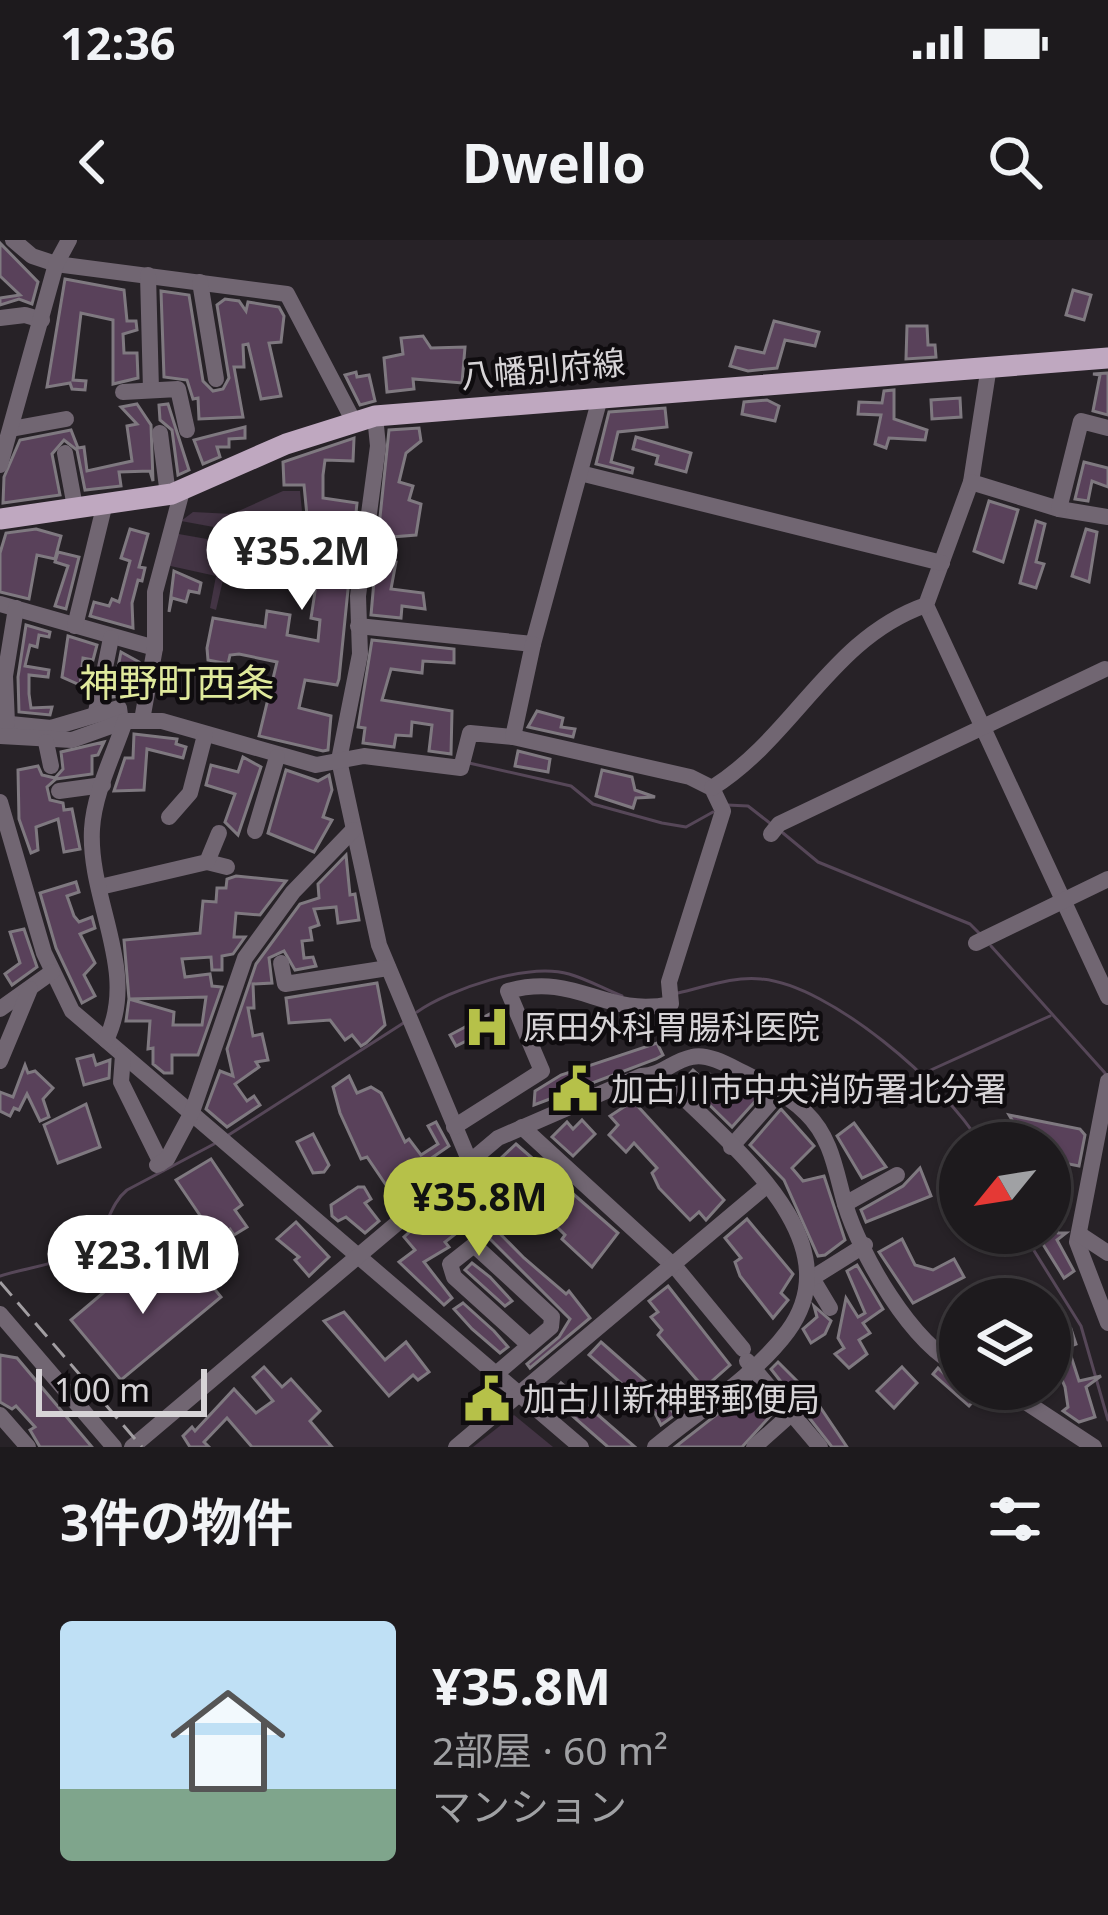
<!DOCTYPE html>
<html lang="ja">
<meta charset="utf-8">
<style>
body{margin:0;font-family:"Noto Sans","Noto Sans JP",sans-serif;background:#2a272a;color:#f1f3f6;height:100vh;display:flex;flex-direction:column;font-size:45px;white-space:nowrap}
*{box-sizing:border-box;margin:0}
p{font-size:39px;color:#a0a1a4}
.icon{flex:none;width:66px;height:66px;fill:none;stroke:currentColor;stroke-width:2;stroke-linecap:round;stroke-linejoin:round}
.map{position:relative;height:1207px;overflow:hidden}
.panel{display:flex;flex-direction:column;background:#1d1a1d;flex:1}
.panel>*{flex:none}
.needle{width:78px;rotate:240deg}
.controls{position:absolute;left:939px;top:882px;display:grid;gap:24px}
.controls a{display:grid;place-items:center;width:132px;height:132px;border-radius:50%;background:#1d1a1d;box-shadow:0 3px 9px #0004,0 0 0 3px #3b383b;font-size:60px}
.scale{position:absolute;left:36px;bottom:30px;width:171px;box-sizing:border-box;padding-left:12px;border:6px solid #d7d4d7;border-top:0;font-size:33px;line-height:42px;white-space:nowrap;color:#d7d4d7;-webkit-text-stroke:9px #0f0c0f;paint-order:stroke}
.price{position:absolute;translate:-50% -102px;padding:0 27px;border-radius:42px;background:#fff;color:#222;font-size:39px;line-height:78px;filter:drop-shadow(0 3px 6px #0008)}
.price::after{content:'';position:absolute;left:50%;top:72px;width:36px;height:27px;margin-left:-18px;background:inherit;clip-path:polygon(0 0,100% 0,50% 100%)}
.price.on{background:#b6c149;color:#111}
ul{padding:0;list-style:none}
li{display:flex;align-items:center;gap:36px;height:300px;padding:0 60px}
li span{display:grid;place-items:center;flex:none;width:336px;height:240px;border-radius:12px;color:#555}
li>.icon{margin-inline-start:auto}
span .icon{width:144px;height:144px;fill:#fffc;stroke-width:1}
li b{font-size:51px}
h2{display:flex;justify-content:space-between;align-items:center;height:144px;padding:0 60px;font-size:51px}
.status{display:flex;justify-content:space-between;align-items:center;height:84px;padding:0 60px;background:#1d1a1d;direction:ltr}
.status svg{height:33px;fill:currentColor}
header{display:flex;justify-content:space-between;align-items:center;height:156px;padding:0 60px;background:#1d1a1d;font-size:54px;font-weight:700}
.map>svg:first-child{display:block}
</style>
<div class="status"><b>12:36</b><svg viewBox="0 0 49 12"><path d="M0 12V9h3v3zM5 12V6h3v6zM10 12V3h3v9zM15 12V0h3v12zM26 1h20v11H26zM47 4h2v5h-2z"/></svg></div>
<header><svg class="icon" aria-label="back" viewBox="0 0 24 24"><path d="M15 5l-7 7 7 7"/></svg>Dwello<svg class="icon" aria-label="search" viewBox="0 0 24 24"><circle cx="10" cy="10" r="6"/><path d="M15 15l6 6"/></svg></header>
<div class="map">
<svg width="1108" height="1207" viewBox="0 0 1108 1207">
<rect width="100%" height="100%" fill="#272227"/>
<g fill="#433444">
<polygon points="283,251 300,251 306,312 299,346 260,338 223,340 216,370 210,368 216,336 166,325 173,293 218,301 219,288 181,281 193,272 232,274"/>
<polygon points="514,1175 553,1207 473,1207"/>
</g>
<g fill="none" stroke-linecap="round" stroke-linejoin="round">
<g stroke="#564758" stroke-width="3">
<polyline points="469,523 571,546 593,564 662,583 686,587 713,572"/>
<polyline points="727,565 748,566 771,584"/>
<polyline points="783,593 818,622 970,684 981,695"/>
<polyline points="991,706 1105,833"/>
<path d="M678,753C705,747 733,736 761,739C831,745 945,845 980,903"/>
<path d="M417,772C450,749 529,722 569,734C587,739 604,749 622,756"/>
<polyline points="922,834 1050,776"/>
<polyline points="227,896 405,782"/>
<polyline points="1023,993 1081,1086 1108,1180"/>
<path d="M0,1036C30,1026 76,1024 97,998C109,983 111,963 127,950L214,904"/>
</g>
</g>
<g fill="#59415a" stroke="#7f7980" stroke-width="3">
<polygon points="0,3 38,42 32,64 19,59 0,65 0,58 20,55 0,36"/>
<polygon points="65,39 124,50 127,81 136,81 137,90 123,94 124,113 137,113 138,138 113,144 113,80 81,73 73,140 86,141 85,150 72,149 70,143 47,147"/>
<polygon points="1073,50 1091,55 1084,80 1066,75"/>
<polygon points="161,51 189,55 203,141 213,151 223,149 229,138 217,65 225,59 239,61 246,71 248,62 279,67 284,76 281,102 269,103 281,156 261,159 248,104 243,105 244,127 234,127 243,177 199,179 198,158 193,159 187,140 164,137"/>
<polygon points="774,81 819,92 815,106 785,100 777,128 748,131 730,126 736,107 764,113"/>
<polygon points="907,86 927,86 928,105 935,105 936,117 906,119"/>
<polygon points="423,96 431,108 465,107 462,143 413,139 414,149 387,152 384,118 403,114 401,98"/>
<polygon points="356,132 357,137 369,135 375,161 360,165 345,135"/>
<polygon points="1108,133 1108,175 1093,171 1100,135 1093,134"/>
<polygon points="894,150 894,179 927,190 925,200 889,198 886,208 875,204 881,175 858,174 859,162 882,163 884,151"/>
<polygon points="960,158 961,177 932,179 931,160"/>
<polygon points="767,160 779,166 775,181 742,174 744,162"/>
<polygon points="137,164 151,185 153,241 150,231 119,232 121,246 85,250 77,210 64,200 52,214 60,255 3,263 4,237 20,200 71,190 78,208 84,207 87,231 132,221 127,186 137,184 121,167"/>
<polygon points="168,164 189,230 178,235 172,190 160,180 159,165"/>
<polygon points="665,168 667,187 618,192 611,222 633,228 632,233 596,224 609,172"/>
<polygon points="245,187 245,198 229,199 229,207 217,207 220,217 203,224 194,200"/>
<polygon points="419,188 421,201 406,213 399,242 413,246 409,260 421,264 416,295 392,297 390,308 376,316 389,190"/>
<polygon points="636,197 691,213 686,232 656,224 658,216 633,209"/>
<polygon points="354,198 353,221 325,220 323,235 323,258 357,263 355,283 346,283 347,300 353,300 339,439 337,445 305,440 299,468 331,476 328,510 323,511 259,496 277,422 239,414 230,415 228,424 208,420 207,408 213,378 265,387 267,371 290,375 287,395 318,401 320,380 311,378 321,312 310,306 304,245 284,245 283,222"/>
<polygon points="1084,222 1108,228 1108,247 1092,241 1088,261 1075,259"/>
<polygon points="989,261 1018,270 1003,322 974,311"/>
<polygon points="1036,281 1045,284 1036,322 1044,324 1036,348 1020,343"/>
<polygon points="36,289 61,296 55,319 37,315 29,359 0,352 0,313 6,293"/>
<polygon points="130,289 148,294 139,327 145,328 142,341 138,340 132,363 133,388 90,376 94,362 109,366 112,359 119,362 130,321 121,318"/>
<polygon points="1086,289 1097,292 1089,342 1072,336"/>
<polygon points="58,312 79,317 66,369 55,366 68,326 55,322"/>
<polygon points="376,318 396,322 391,349 423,353 425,369 402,366 401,378 371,375"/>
<polygon points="174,331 201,343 199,353 189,351 186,362 172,358 169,372"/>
<polygon points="26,385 50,392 49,397 39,395 37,407 30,405 25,426 49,430 48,437 29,435 29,454 31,468 52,467 50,475 19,472 18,437"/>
<polygon points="68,396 97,405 93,420 83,418 80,445 62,437"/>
<polygon points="372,400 454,409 454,423 423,421 422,433 391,429 382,460 452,471 451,514 429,511 432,485 412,482 411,496 396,495 394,507 363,503 365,488 358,487"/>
<polygon points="121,412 139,422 132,455 112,457"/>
<polygon points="537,471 563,478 561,487 575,489 573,497 528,487"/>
<polygon points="134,494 177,499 176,504 186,507 183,518 147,509 144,550 114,551 125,518 133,518"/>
<polygon points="104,502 98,515 92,516 92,534 56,539 47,547 50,560 63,563 64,570 72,569 80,609 64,612 58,579 36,587 38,610 31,613 19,579 18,530 38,526 42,535 55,538 63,529 61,512"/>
<polygon points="518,511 550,519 548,532 515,526"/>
<polygon points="243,517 261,527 238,595 225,582 235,554 206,545 211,525 238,532"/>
<polygon points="286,530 318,541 329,535 332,550 323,577 332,580 314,612 268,593"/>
<polygon points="602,530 632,537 635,550 655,557 636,558 633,568 596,556"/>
<polygon points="346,615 350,655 355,654 359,680 338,683 336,667 314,669 319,685 310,688 312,700 302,701 304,718 313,717 316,726 295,730 284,711 269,718 272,743 253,744 254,768 248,768 253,796 262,794 268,820 256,822 259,827 235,844 247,861 254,856 260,865 227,887 206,869 220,831 233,836 227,809 256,724 300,664 319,658 318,644"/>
<polygon points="236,636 286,641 260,675 236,673 234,697 245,697 233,714 222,716 222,730 212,730 211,717 182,719 185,737 210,734 212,746 222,747 198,815 172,815 172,833 164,833 153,824 153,808 148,809 150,781 126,781 129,759 174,772 173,785 202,785 206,757 129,759 124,700 200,693 203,661 216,662 217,648 226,648 227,639"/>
<polygon points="76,642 79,652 67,656 74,676 79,682 92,677 95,688 80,694 95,723 84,735 95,756 82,763 56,708 40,653"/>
<polygon points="24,689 37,727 12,745 5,734 20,723 10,692"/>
<polygon points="377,743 385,785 366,803 361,806 352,795 345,800 330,780 289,783 286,758"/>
<polygon points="501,768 507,781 456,806 450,795"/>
<polygon points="657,803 663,815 656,819 534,865 535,851 561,835"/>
<polygon points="93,815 96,825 110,820 109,838 84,845 77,819"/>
<polygon points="25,825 28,833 35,831 53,848 43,859 49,877 40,881 27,854 19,870 14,868 10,876 0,871 0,852 13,857"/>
<polygon points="693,830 704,840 705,833 725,838 760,856 732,887 684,840"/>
<polygon points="349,836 357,853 371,847 381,853 405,902 409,899 421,915 438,904 428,886 436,882 449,906 388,948 367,917 361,919 340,873 333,847"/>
<polygon points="633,861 724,960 706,980 699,972 690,980 659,948 652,933 657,928 634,903 626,912 609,895 618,885 610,876"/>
<polygon points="86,864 100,907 58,923 44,885"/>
<polygon points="781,869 814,906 792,928 803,941 824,936 845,1000 825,1015 818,1016 784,940 750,905"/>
<polygon points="1009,875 1080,889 1085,895 1079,926 1064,923 1062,933 1050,931 1050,903 1005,891 1015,885"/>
<polygon points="582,880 595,894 573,916 552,897 567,882 573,889"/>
<polygon points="854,883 886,927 862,938 837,896"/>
<polygon points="313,894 329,925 324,932 313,933 297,902"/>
<polygon points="516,904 618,993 592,1027 562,999 565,995 548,978 553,971 534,953 519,969 500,952 515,935 500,919"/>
<polygon points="211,919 242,965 235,970 247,987 234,995 230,989 216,999 176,940"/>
<polygon points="920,928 931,956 866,982 861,970 903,946"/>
<polygon points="358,947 364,947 371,959 365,963 379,981 365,993 346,977 338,981 332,976 331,965"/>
<polygon points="457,950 524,1018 566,1054 569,1051 590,1078 530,1128 527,1124 559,1097 570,1079 472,981 445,1002 449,1007 424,1022 452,1058 444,1065 399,1022 415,1010 404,997"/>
<polygon points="747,979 793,1034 781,1053 788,1060 773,1078 740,1036 735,1022 741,1018 725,998"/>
<polygon points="1050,979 1058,993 1066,993 1057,1000 1074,1031 1064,1038 1036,993 1050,993"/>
<polygon points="296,982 329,1017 309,1036 295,1020 299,1017 277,999"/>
<polygon points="902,999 915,1025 933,1030 954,1019 964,1037 913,1063 879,1012"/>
<polygon points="192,1021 221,1057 121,1140 71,1080 116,1042 128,1045 136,1039 150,1055"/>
<polygon points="472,1023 490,1037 512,1061 505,1066 465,1030"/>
<polygon points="857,1025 883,1069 863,1083 870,1093 859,1100 867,1114 849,1128 835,1114 844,1108 838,1098 846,1058 858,1077 865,1073 847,1031"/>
<polygon points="668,1046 730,1125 704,1148 658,1095 662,1090 651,1077 658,1072 649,1061"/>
<polygon points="463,1063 494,1091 508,1107 500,1113 472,1089 454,1069"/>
<polygon points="814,1066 831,1081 825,1094 811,1103 803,1089 817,1077"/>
<polygon points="344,1072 385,1120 406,1102 429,1132 418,1140 413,1135 389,1156 324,1081"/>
<polygon points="1071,1089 1076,1104 1068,1107 1079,1141 1101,1136 1086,1147 1095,1177 1079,1182 1063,1171 1068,1167 1065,1147 1050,1112 1050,1096"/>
<polygon points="601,1102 658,1152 675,1175 661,1185 655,1173 589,1115"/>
<polygon points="0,1115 17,1118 92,1207 40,1207 30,1190 35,1187 16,1166 12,1169 0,1162"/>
<polygon points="778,1122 814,1158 847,1207 832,1207 771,1129"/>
<polygon points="264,1127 282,1147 291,1139 320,1171 310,1181 332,1207 252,1207 227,1178 204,1202 209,1207 190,1207 183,1196 192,1187 195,1191 234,1149 256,1173 273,1161 253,1137"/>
<polygon points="902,1127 917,1143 894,1168 877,1151"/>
<polygon points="938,1128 960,1149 978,1156 969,1166 933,1134"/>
<polygon points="561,1143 635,1207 608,1207 561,1166 551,1155"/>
<polygon points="752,1147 774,1172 742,1207 675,1207"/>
</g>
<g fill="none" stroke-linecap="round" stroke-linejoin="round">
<g stroke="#716672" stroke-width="16">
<polyline points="13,0 32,16 56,24 287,54 353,180"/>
<polyline points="148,35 151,150"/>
<polyline points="200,42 216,139"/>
<polyline points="0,78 25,75 42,80"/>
<polyline points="989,126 971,242 926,365 1108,757"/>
<polyline points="123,152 178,149 187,190"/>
<polyline points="375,176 378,206 358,356 360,414 339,520 379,705 469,920"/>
<polyline points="11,189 66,179"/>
<polyline points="160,193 168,255"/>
<polyline points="65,213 75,267"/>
<polyline points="0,225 56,24 69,0"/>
<polyline points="580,233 942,323"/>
<polyline points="971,242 1059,269 1108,277"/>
<polyline points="1059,269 1081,181 1108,188"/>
<polyline points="0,364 155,408"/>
<polyline points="75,386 105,263"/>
<polyline points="358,386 533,404 600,158"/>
<polyline points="96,472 111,398"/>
<polyline points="142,480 155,408 155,352 182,251"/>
<polyline points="0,483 51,488 119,468 121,482"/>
<polyline points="7,483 5,436 16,368"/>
<path d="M0,496L72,500L125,481H162L316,525L364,516L461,528L470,493L513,497L690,537L712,548L723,571L669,742L671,764C604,778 578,732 508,751L542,831L454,887"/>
<polyline points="513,497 533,404"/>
<polyline points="46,502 51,526"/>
<path d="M712,548C795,496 831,398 926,365"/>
<polyline points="59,551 103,545"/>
<polyline points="0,562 44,713 72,771 581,1207"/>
<polyline points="169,577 190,553 205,495"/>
<polyline points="255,591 277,517"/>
<polyline points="771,594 779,584 1105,429"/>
<polyline points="207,622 227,627"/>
<polyline points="100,647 207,622 219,593"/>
<polyline points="976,703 1108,639"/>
<polyline points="281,723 285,744 388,728"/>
<polyline points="0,769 52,732"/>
<path d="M106,800C140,731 88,661 92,589C94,553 114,514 125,481"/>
<polyline points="123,815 121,842 161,923"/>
<polyline points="0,821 30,749"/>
<polyline points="1108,841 1077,1002 1108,1083"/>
<polyline points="522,887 677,1029 743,1109"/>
<polyline points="731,907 778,854"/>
<polyline points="157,925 167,919 192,872 245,718 293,652 353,590"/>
<polyline points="845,964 897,935"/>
<polyline points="1079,994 1108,1013"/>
<polyline points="812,1038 830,1068"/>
<polyline points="809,1040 865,1005"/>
<polyline points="0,1074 114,1207"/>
<polyline points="747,1121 820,1207"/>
<polyline points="496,1134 551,1087 552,1077 474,1005 450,1024 454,1037 529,1105"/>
<polyline points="1006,1149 1094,1207"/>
<polyline points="0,1175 28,1207"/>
<path d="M132,1207L498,898L641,836C663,835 672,821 692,817C708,813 730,826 744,833C764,843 790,857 806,873C832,898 836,933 845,964C861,1016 911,1103 960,1127"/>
<polyline points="456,1207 765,947"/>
<path d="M655,1207C697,1172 755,1136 788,1091C857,996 721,899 661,835"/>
<polyline points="754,1207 791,1174"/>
</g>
<polyline stroke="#bfa8c0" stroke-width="21" points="0,279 172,254 286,204 375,176 1108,118"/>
<polyline stroke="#a29ea2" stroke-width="3" stroke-dasharray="18 9" stroke-linecap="butt" points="0,1042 142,1207"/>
</g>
<defs>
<g id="hospital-bare" transform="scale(3.6)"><path d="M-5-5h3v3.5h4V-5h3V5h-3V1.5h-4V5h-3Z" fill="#b6c149" stroke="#0f0c0f" stroke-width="2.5" paint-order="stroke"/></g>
<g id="civic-bare" transform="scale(3.6)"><path d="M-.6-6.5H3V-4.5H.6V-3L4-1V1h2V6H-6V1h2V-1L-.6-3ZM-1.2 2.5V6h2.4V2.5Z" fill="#b6c149" stroke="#0f0c0f" stroke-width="2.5" paint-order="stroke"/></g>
</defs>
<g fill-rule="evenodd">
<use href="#hospital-bare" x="487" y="787"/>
<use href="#civic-bare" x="575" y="849"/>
<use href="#civic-bare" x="487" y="1159"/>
</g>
<g text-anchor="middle" stroke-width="9" stroke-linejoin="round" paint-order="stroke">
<g font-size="33" fill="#d7d4d7" stroke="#0f0c0f">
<text transform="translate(543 129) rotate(-5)" y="12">八幡別府線</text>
</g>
<g font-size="33" fill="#d7d4d7" stroke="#0f0c0f" text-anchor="start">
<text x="523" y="799">原田外科胃腸科医院</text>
<text x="611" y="861">加古川市中央消防署北分署</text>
<text x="523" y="1171">加古川新神野郵便局</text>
</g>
<g font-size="39" fill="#e0ea9c" stroke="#0f0c0f">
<text x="177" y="457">神野町西条</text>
</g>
</g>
</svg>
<div class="controls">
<a><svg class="needle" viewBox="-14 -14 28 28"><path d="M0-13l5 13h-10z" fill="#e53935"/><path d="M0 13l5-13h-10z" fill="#a0a1a4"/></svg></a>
<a><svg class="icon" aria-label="layers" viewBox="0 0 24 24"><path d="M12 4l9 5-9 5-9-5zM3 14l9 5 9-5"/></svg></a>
</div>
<div class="scale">100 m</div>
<b class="price" style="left:302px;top:373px">¥35.2M</b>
<b class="price on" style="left:479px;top:1019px">¥35.8M</b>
<b class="price" style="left:143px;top:1077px">¥23.1M</b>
</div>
<section class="panel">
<h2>3件の物件<svg class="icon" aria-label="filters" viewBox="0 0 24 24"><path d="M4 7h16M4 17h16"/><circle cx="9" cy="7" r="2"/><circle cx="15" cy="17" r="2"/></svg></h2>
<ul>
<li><span style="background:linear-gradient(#bfe0f5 70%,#7fa58c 0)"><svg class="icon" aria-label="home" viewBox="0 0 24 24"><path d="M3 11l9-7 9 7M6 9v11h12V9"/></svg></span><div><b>¥35.8M</b><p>2部屋 · 60 m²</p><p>マンション</p></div></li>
</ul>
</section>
